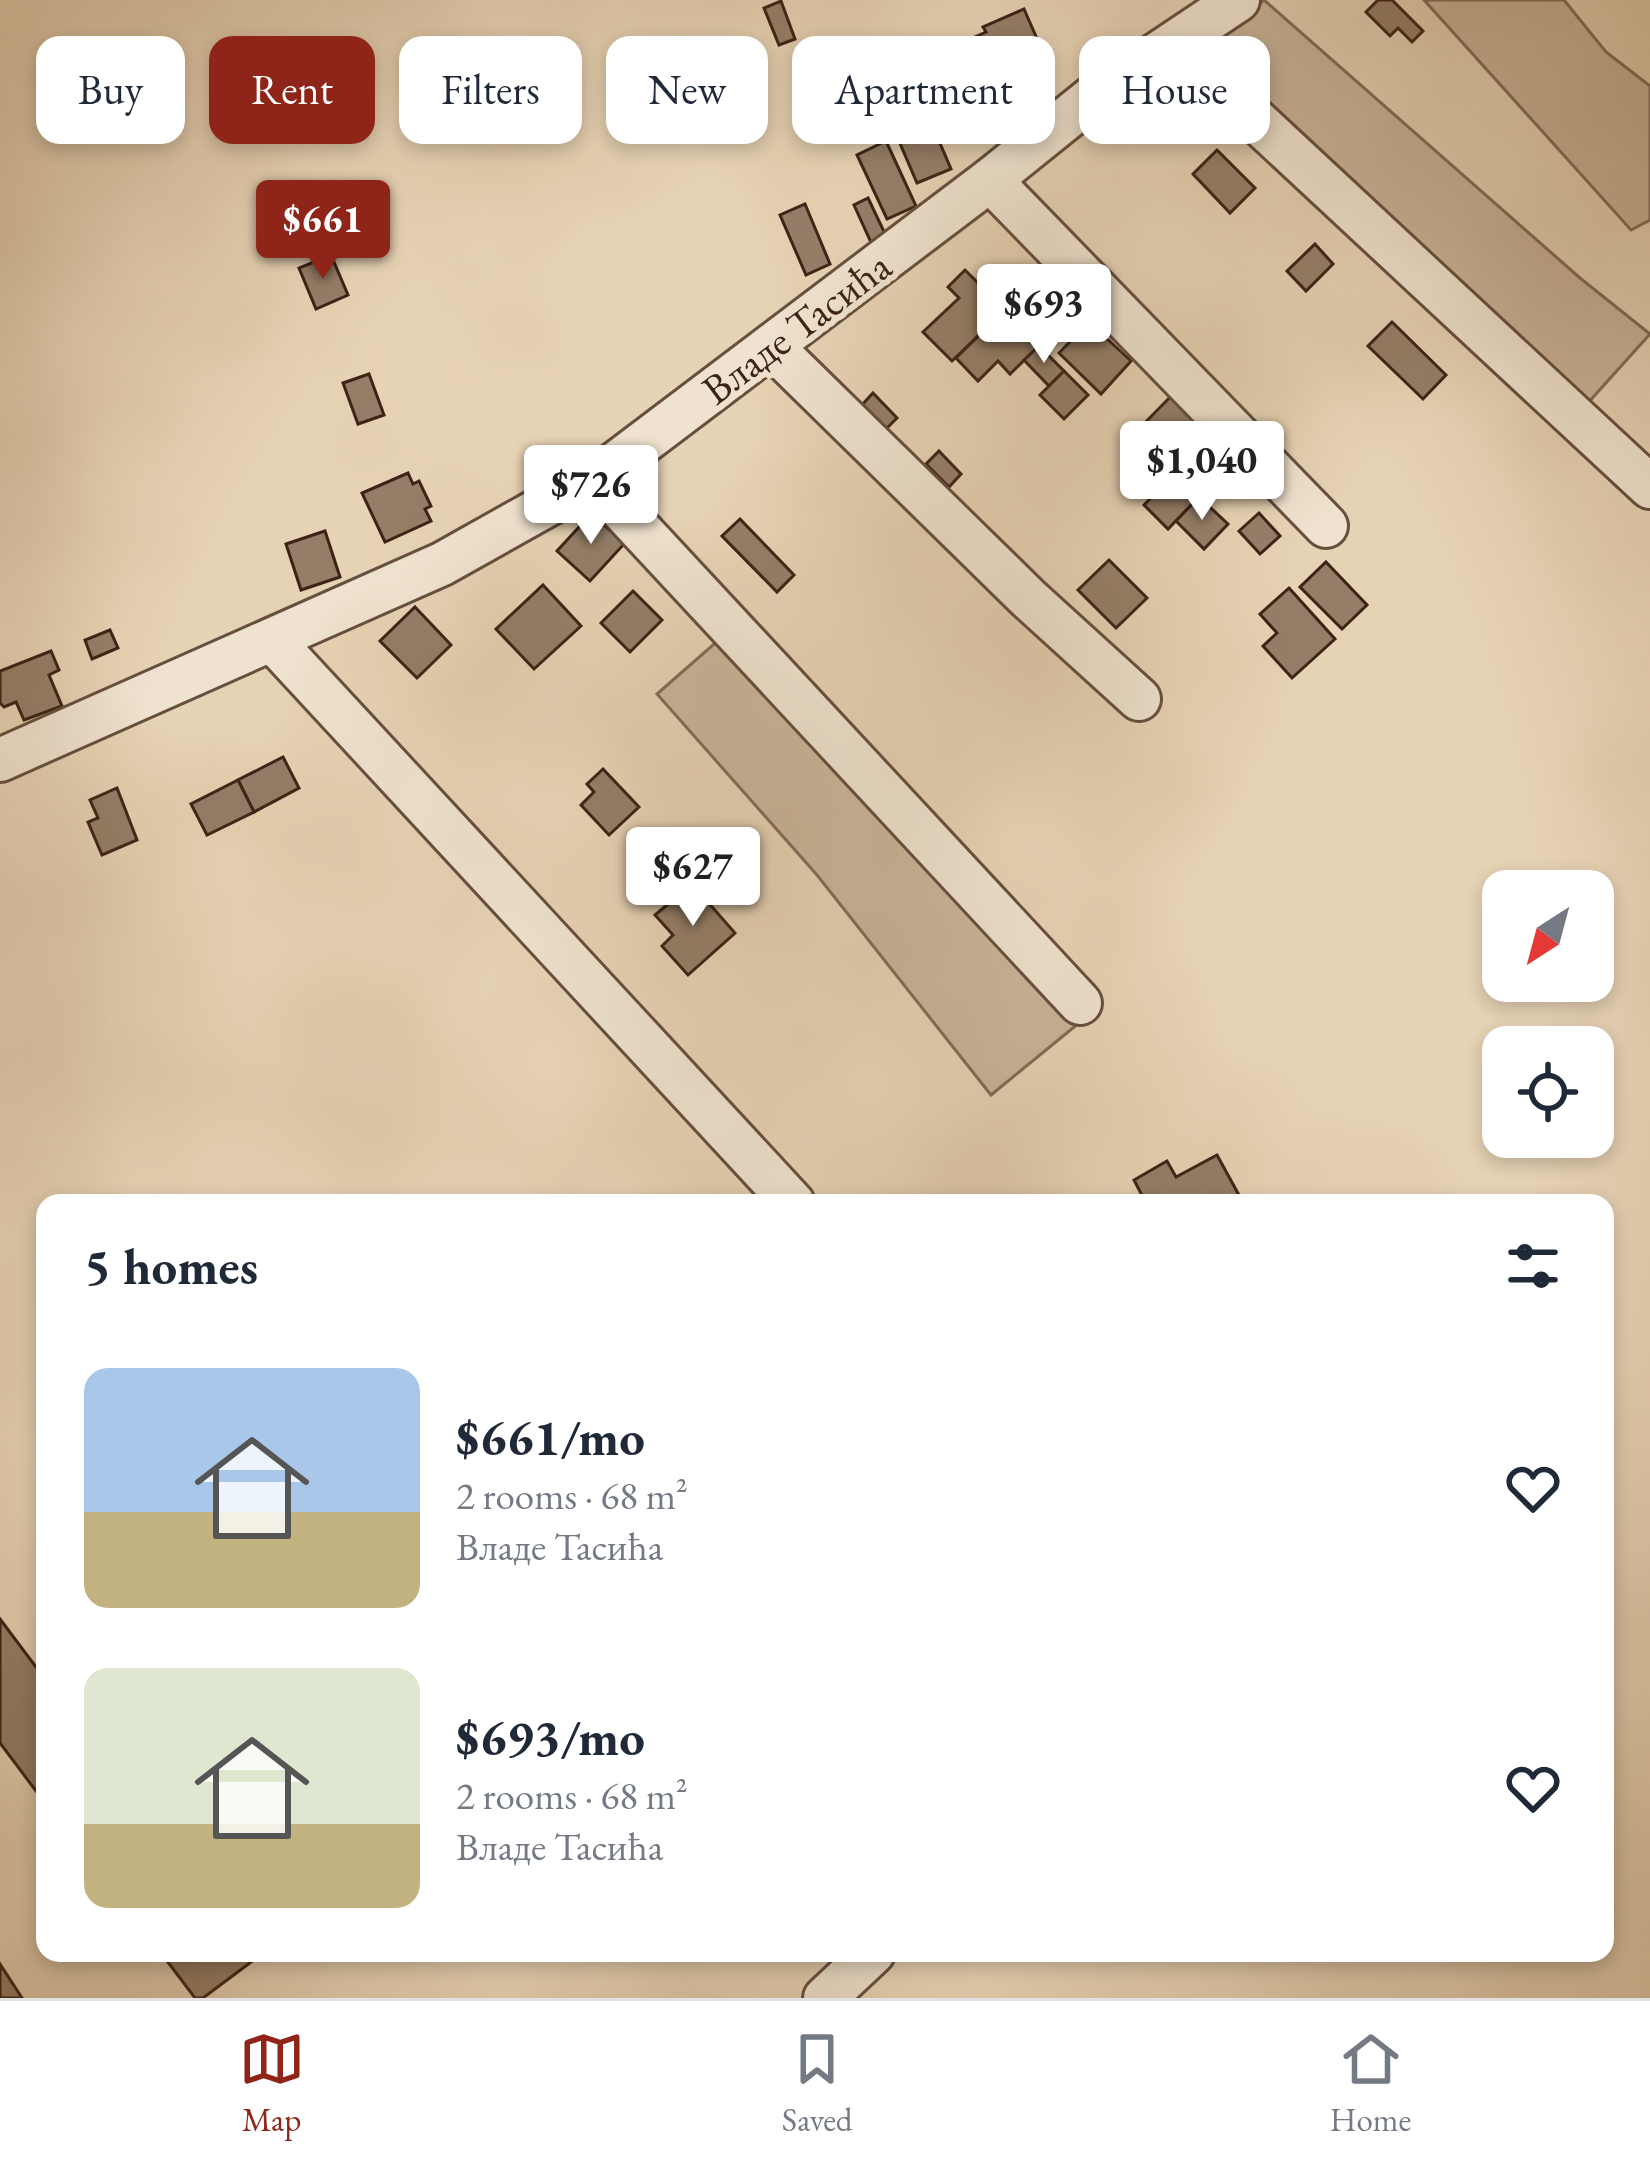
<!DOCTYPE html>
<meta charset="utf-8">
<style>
body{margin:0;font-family:"EB Garamond",serif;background:#f6f6f7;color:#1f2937;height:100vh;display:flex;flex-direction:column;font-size:45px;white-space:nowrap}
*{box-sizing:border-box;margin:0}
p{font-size:39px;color:#747a83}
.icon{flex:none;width:66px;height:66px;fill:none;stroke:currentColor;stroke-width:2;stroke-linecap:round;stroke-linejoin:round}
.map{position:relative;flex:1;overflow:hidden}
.side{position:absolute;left:36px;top:1194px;width:1578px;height:768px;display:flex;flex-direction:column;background:#fff;border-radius:24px;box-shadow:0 6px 18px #0003}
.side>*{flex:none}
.top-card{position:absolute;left:36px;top:36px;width:1578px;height:108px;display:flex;gap:24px}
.needle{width:78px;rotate:216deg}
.tools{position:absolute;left:1482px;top:870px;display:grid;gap:24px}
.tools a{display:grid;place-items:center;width:132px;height:132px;border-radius:24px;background:#fff;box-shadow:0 6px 18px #0003;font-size:60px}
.price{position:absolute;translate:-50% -102px;padding:0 27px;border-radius:12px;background:#fff;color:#222;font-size:39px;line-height:78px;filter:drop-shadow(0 3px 6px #0008)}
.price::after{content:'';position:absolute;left:50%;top:72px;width:36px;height:27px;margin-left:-18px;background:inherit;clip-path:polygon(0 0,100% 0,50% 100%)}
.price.on{background:#8f2418;color:#fff}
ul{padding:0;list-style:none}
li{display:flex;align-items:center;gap:36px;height:300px;padding:0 48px}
li span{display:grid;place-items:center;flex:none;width:336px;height:240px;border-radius:24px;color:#555}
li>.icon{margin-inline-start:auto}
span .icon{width:144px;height:144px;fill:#fffc;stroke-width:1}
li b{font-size:51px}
h2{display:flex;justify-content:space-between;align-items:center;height:144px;padding:0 48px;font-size:51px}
.tag{padding:0 42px;border-radius:24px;background:#fff;box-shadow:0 6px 18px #0003;font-size:42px;line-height:108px}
.tag.on{background:#8f2418;color:#fff}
.tabs{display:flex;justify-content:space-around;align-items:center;height:168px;border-top:3px solid #e0e1e3;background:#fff;font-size:33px;color:#747a83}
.tabs a{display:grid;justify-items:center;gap:6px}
.tabs .on{color:#8f2418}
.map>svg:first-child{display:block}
</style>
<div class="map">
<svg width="1650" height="1998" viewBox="0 0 1650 1998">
<rect width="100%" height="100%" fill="#e6d2b4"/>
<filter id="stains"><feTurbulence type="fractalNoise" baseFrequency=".00167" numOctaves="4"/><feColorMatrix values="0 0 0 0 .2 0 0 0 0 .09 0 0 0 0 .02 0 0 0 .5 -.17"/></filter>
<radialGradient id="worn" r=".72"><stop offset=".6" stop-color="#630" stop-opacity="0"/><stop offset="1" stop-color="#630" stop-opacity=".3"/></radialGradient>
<g fill="#c9b499" stroke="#826c58" stroke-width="3">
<polygon points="1264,0 1580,278 1650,334 1586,405 1218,61 1216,43"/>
<polygon points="1424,0 1564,0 1606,52 1650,86 1650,220 1631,230"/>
<polygon points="722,637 1079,1023 991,1095 817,875 657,694"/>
</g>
<g fill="#947e68" stroke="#3c2316" stroke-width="3">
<polygon points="1378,0 1392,0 1423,31 1412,42 1398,28 1390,36 1366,12"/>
<polygon points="781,1 795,39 779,45 764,8"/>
<polygon points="1024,9 1052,73 993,99 968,40 986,32 983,27"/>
<polygon points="900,83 912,111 890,120 878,93"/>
<polygon points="924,106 951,169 917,183 890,120"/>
<polygon points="886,141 916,206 887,219 857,155"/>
<polygon points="1217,150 1255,188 1230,213 1193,174"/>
<polygon points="868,198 889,242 874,249 854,205"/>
<polygon points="345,202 355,227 332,236 321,210"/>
<polygon points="805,204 830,264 806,275 780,215"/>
<polygon points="1315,244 1333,264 1306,291 1287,271"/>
<polygon points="331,255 348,295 316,309 299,268"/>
<polygon points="965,270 1005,310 952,361 923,332 959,298 948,287"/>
<polygon points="1005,310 1039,346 1010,374 998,361 978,381 956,358"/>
<polygon points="1089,322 1131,361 1101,394 1059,353"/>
<polygon points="1392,322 1446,375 1423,399 1368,346"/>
<polygon points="1039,346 1064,371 1049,386 1024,360"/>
<polygon points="1064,371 1088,395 1064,419 1040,395"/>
<polygon points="369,374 384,415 358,424 343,383"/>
<polygon points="1175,392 1202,418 1161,460 1134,434"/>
<polygon points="873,393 897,418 884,431 860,407"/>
<polygon points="1200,429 1222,451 1194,481 1171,459"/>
<polygon points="939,451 961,474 949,487 926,464"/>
<polygon points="408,473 413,484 419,481 431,506 425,509 431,521 385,542 362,493"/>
<polygon points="1175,473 1199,497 1168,529 1144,505"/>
<polygon points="1199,497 1228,524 1204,549 1176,521"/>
<polygon points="1259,513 1280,536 1260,554 1239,531"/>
<polygon points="591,514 625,543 590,581 557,551"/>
<polygon points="740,519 794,575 777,592 722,536"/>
<polygon points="325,531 340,577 301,590 286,544"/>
<polygon points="1109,560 1147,598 1116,628 1078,590"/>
<polygon points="1326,562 1367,605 1342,629 1300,587"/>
<polygon points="543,585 581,626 534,669 496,629"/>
<polygon points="1289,588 1335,639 1292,678 1263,646 1277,633 1260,614"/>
<polygon points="633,591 662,620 630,652 601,623"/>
<polygon points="415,607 451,645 417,678 380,641"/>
<polygon points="110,630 118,648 92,659 85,640"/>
<polygon points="51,651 59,670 49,675 62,706 24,720 16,702 4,707 0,703 0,671"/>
<polygon points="283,757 299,788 254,812 238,780"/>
<polygon points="603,769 639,807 609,835 581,805 594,792 587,784"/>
<polygon points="238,780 254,812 207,835 191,804"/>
<polygon points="117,788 137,840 102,855 88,822 98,818 90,800"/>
<polygon points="692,884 735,933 688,975 662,946 673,935 655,915"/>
<polygon points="1217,1155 1240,1197 1229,1203 1146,1203 1134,1180 1167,1161 1176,1177"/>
<polygon points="0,1619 45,1679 45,1803 0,1743"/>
<polygon points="161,1953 251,1953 255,1959 203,1998 195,1998"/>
<polygon points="0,1964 22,1998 0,1998"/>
</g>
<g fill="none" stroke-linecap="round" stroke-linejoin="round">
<g stroke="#664f3e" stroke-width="48">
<g id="minor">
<polyline points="1175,45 1650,487"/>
<polyline points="990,180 1326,526"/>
<polyline points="771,346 1028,598 1139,699"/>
<polyline points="593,479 1080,1003"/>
<polyline points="273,641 793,1203"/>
<polyline points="0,760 442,564 599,476 990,180 1093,97 1238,0"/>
<polyline points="825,1998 873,1953"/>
</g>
</g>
<use href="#minor" stroke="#efe2ce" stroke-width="42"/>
</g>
<g text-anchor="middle" stroke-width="12" stroke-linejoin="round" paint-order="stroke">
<g font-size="42" fill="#3c2316" stroke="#efe2ce">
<text transform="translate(796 327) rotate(-37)" y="15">Владе Тасића</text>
</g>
</g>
<rect width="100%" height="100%" filter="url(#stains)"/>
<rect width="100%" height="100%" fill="url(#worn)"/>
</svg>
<div class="tools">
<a><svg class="needle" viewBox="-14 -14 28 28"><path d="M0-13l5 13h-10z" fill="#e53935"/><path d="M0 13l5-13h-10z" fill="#747a83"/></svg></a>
<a><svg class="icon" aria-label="locate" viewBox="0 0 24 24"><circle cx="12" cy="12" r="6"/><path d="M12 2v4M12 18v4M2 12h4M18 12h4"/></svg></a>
</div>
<b class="price on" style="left:323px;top:282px">$661</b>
<b class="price" style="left:1044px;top:366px">$693</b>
<b class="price" style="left:1202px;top:523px">$1,040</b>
<b class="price" style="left:591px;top:547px">$726</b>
<b class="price" style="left:693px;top:929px">$627</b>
<div class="top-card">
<a class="tag">Buy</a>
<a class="tag on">Rent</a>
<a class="tag">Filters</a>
<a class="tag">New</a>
<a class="tag">Apartment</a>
<a class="tag">House</a>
</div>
<section class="side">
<h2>5 homes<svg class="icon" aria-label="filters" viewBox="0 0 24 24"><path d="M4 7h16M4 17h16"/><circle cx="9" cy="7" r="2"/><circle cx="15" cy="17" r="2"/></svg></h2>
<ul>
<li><span style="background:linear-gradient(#a9c7e8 60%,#c2b280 0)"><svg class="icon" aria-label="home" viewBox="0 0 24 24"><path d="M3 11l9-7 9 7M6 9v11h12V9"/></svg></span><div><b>$661/mo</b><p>2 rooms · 68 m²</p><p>Владе Тасића</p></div><svg class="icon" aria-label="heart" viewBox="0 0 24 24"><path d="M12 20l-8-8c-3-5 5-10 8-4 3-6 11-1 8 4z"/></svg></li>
<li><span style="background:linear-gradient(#dfe7d0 65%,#c2b280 0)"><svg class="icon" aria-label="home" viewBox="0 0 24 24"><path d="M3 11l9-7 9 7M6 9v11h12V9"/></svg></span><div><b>$693/mo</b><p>2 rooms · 68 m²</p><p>Владе Тасића</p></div><svg class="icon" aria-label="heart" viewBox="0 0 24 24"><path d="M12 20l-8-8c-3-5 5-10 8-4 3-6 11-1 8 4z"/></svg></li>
</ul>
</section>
</div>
<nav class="tabs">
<a class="on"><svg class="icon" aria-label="map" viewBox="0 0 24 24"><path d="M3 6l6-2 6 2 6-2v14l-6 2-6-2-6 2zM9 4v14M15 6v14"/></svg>Map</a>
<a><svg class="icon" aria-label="saved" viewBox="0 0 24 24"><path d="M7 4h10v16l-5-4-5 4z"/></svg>Saved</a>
<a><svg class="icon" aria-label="home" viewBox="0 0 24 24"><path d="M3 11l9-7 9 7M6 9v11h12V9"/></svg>Home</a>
</nav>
